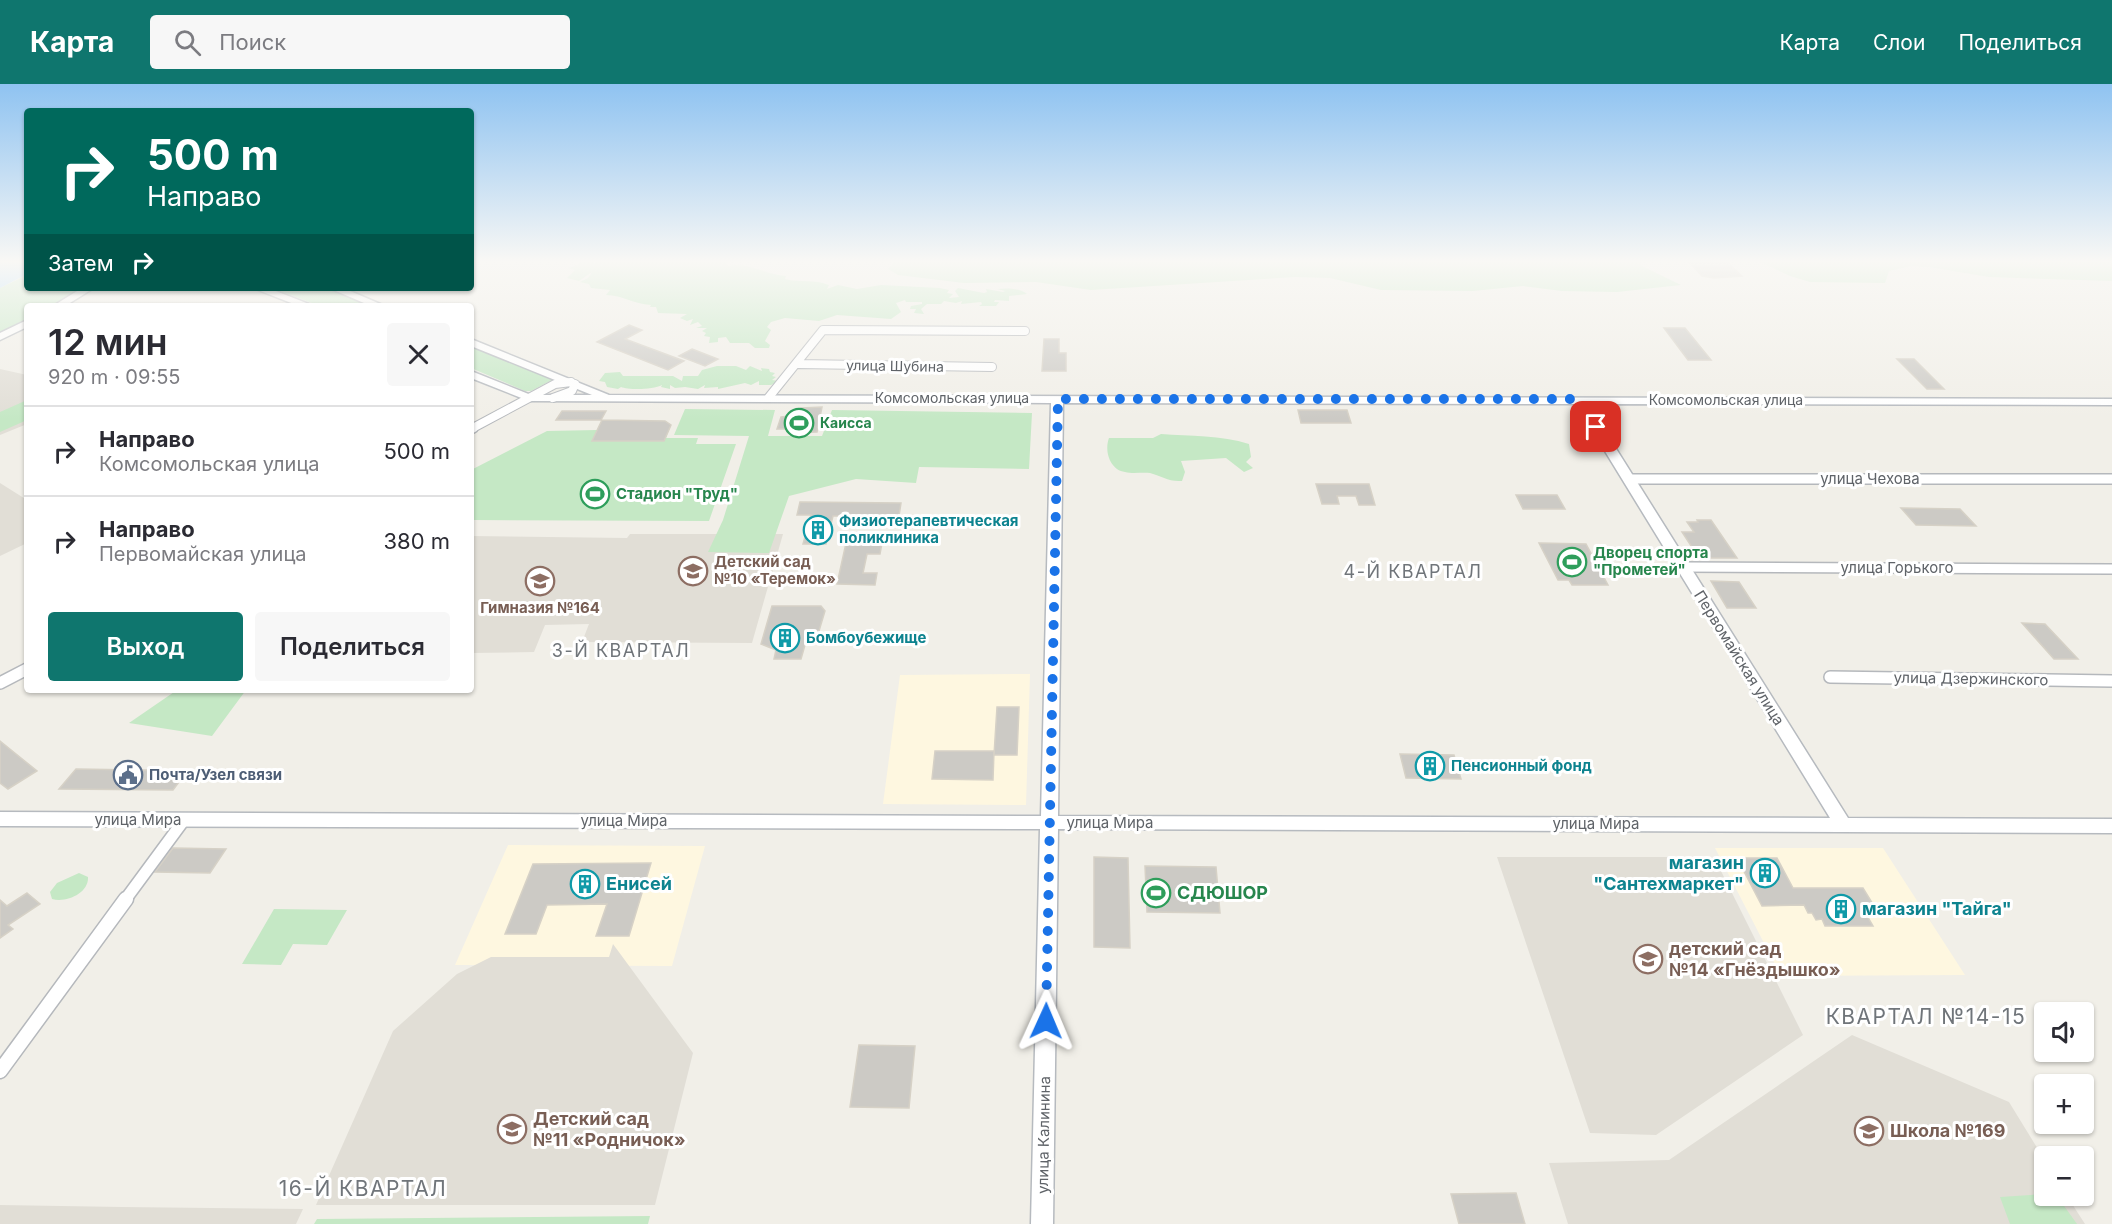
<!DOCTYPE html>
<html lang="ru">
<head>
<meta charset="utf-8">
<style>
  body { margin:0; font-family:Inter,sans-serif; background:#f7f7f7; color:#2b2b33; height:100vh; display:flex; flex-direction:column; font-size:22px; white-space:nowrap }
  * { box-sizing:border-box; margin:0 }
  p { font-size:20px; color:#7c7c81 }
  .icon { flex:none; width:33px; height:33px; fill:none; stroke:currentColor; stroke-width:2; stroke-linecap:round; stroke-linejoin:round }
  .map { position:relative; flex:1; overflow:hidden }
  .details { position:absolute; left:24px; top:219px; width:450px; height:390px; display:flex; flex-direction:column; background:#fff; border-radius:6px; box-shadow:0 2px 4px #0004 }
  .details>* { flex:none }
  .guide { position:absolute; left:24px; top:24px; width:450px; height:183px; border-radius:6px; box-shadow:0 2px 4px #0004; background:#00695c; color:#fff; overflow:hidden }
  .buttons { position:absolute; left:2034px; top:918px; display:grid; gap:12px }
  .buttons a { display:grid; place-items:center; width:60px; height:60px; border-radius:6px; background:#fff; box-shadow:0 2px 4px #0004; font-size:30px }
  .pin { position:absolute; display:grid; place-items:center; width:51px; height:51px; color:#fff; margin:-26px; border-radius:12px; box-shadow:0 3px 9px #0006 }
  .me { position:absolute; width:66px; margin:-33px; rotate:1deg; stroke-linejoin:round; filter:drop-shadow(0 0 4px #0008) }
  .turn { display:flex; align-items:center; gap:21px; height:126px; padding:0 24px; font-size:27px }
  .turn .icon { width:78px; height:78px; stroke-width:2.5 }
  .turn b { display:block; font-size:42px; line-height:51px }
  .then { display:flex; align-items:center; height:57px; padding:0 24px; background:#0003; gap:12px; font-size:22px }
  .round { display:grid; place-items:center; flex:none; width:63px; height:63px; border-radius:6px; background:#f7f7f7 }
  .head { display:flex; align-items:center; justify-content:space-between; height:102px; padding:0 24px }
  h1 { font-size:36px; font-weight:600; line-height:45px }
  .cta { display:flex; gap:12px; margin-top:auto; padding:12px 24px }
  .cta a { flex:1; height:69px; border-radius:6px; background:#0f766e; color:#fff; font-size:24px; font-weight:600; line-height:69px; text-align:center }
  .cta a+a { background:#f7f7f7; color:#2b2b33 }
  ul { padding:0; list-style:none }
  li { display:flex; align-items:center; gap:18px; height:90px; padding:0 24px; border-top:2px solid #e1e1e2 }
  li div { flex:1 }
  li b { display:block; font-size:22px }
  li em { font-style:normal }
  header { display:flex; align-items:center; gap:36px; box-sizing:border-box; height:84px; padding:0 30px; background:#0f766e; color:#fff }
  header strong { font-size:28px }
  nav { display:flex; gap:33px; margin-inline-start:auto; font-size:21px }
  .search { width:420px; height:54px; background:#f7f7f7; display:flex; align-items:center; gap:15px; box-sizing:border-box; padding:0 21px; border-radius:6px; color:#7c7c81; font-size:22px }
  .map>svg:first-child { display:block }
  .commercial { fill:#fef7e0 }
  .education { fill:#e1ded6 }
  .green { fill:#c5e8c5 }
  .water { fill:#aadaff }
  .building { fill:#cccac5; stroke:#d6d1c6; stroke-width:1.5 }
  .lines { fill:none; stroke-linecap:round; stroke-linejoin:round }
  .street-far3-casing { stroke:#b5b8bc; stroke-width:10 }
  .street-far2-casing { stroke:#b5b8bc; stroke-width:12 }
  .street-far1-casing { stroke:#b5b8bc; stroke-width:14 }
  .street-casing { stroke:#b5b8bc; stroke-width:17 }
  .secondary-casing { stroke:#b6babf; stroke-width:3 }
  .street-far3 { stroke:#fff; stroke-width:8 }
  .street-far2 { stroke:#fff; stroke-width:9 }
  .street-far1 { stroke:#fff; stroke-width:11 }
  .street { stroke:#fff; stroke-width:14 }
  .secondary { fill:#fff; fill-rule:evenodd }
  .route { stroke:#1a73e8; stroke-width:10; stroke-dasharray:0 18 }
  .labels { text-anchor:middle; stroke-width:6; stroke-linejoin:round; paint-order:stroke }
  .far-street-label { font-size:14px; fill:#5f6368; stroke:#fff }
  .far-leisure-label { font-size:14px; font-weight:bold; fill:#27864d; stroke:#fff; text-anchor:start }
  .street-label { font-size:15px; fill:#5f6368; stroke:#fff }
  .leisure-label { font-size:15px; font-weight:bold; fill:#27864d; stroke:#fff; text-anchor:start }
  .culture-label { font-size:15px; font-weight:bold; fill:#0d838f; stroke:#fff; text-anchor:start }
  .education-label { font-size:15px; font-weight:bold; fill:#785e54; stroke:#fff; text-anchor:start }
  .service-label { font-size:15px; font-weight:bold; fill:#4e5e75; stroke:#fff; text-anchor:start }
  .quarter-label { font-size:18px; letter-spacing:1.5px; fill:#70757a; stroke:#fff }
  .near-culture-label { font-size:18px; font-weight:bold; fill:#0d838f; stroke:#fff; text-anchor:start }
  .near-leisure-label { font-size:18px; font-weight:bold; fill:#27864d; stroke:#fff; text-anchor:start }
  .near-education-label { font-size:18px; font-weight:bold; fill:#785e54; stroke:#fff; text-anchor:start }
  .near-quarter-label { font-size:21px; letter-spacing:1.5px; fill:#70757a; stroke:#fff }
</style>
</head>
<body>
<header>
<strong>Карта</strong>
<div class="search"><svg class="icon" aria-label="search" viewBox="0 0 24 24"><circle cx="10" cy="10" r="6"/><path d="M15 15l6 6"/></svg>Поиск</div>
<nav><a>Карта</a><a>Слои</a><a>Поделиться</a></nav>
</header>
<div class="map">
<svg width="2112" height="1140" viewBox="0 0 2112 1140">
  <rect width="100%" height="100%" fill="#f1efe8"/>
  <path class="commercial" d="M1030,590l-4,131 -143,-1 17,-129z
    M508,761l197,1 -33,120 -217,-1z
    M1715,764h168l82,127 -184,1z"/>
  <path class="education" d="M0,285l27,6v49l-27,11z
    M0,399l27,17v43l-27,13z
    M630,450h153l-31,109 -170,-1 7,-18 -44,1 -11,27 -63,1v-117l156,2z
    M1497,773h217l89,178 -147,100 -66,-2z
    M613,860l80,109 -38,152h-339l77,-174 64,-57 34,-17h118z
    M1852,951l157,67 35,57v37h23l18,28h-517l-19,-61 120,-3z
    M0,1121l122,2 181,2 -7,15h-296z"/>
  <path class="green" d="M580,176h7l5,3 5,-1 -2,-2 132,1 1,5c21,-4 39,9 58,10l-1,3c15,4 29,0 44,6l-2,4 11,-4 19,4 24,-4 59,3 9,2 -2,3 6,1 -4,4 10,-1 -4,-6 3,-3 26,5 3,-1 -1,-3 17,3 2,-1 -8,-2c10,-1 23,-1 30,5l-18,2v5l-14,-1 -1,2h5l-3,4h-17l3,-2 -1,-2 -20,2 1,-3 -6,2 -12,-2 -3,3h-14l-6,5 3,5 -10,-1 2,-4h-6l1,-3 11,-2v-2h-16l-1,-2 -9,3 5,9 -10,7 -54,-4 -18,6 -34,-3 -14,4 -4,5 4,3 -6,11 5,4 -1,3h-14l-6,-5h-19l-4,-6 -8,1v4l-9,1 1,-6 -6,-1 2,-3 -4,-2 5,-3h-11l6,-2 -4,-4 -8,3 3,-6 -6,2 -7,-3 7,-4 -29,-1 -2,-6h-6l1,-2c-18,-1 -28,-10 -45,-10l4,-5 -19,-2 -2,-4 -9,-2 8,-4 4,-6 -13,9 -12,-3 8,-8 -7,-2 9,-3z
    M896,176h743l3,6 39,19 -64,7 -55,-1 -39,-5 -50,5 -92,-1 -51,-12 -35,-1 -204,13 -55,-8 -72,1 -66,-8 -10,-6z
    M1756,176h356v21l-123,-4 -60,-10 -18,-1 -22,5 -4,12 -75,-1 -20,-6z
    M27,187v17h55l-29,18h-26v15l-27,14v-47l27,-13z
    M272,204h55l45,18h-52z
    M471,262l83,33 -23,12h-6l-54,-23z
    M717,282h19l10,4 4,-4 12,5 -1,-3 8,1 1,3 5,1 -3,3 4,1 -4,3 7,1 -8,4h-12v-4l-8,4 -6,-2 -27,6v-2l-14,1 1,-3 -7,4 -13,-2 -10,1 -5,-3v4l-9,-2 1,-2c-9,5 -34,5 -41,2l-3,2 -11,-2 -2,-5 -6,-1 6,-8 15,-1 3,4h50l9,5 1,-5h15l4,-6z
    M27,316v20l-27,12v-20z
    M685,325l90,1 -7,26h54l10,-26 200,3 -3,56 -110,-2 -3,16 -60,-4 -67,17 -20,57 -61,-1 15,-32 26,-84 -75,-1z
    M614,336l51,1 6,4 -5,13h32l-2,6h40l-27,77 -236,-1 -2,-2v-48l76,-39 50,-1 3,-5z
    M1161,350c29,2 60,1 88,10l2,13 -5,5 7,6 -9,4 -18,-14 -45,3 4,11 -3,9c-14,1 -20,-5 -32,-8 -8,-1 -17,1 -25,-1 -15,-2 -21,-21 -16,-34h44z
    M177,606h69l-34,46 -83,-13z
    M79,789l9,4c1,16 -21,26 -36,22l-2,-7 7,-9z
    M274,825l73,1 -20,35 -34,-1 -12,21 -39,-1z
    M2044,1110l13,2 20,28h-67l-10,-27z
    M650,1132l-2,8h-334l3,-5z"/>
  <path class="water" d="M0,176h27v14l-27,14z"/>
  <path class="building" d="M1687,176h38l17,16 -28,2 -12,-2z
    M629,241l13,5 -17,9 59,22 -16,9 -71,-28z
    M1664,244h21l26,32h-23z
    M1044,255h15v14h7v18h-24z
    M692,265l26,10 -13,7 -26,-10z
    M1897,275h17l30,30h-17z
    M822,323l-5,25 -28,1 1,-4h-13l4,-12 10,-1 9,-4 1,-4z
    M1298,326h49l4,13h-50z
    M562,327h44l-5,9h-45z
    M602,336l63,1 6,4 -7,16h-72z
    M1316,400h53l6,21h-16l-3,-9h-19l2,8h-17z
    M1516,411h41l8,14h-42z
    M800,418l101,1 -2,13h-66l-7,28h-23l8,-29h-14z
    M1901,424l59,1 16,17 -60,-1z
    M1697,436h14l26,38h-38l-17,-26h12l-7,-10h11z
    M846,459h36l-2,11h-13l-4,19h14l-2,12 -38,-1z
    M1539,459l47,1 22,41h-36l-3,-5h-11z
    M1711,497l28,1 17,26h-29z
    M772,522h49l4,5 -6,20h-10l-8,28h-27l2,-9 -15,-6z
    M2022,539l23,1 33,35h-24z
    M997,623h22l-2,48h-23z
    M0,657l37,30 -29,18 -8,-6z
    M935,667h59l-1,29 -61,-1z
    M1400,670l54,1 7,24 -55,-1z
    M76,685l62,1h50l-15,20 -114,-1z
    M173,764l53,1 -16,24 -55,-1z
    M1094,773l34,1 2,90 -36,-1z
    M1737,774h40l16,30h70l16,26h-13l7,12h-48l-3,-7 -6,1 -4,-7h-4l-4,-8 -42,1z
    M651,779l-22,73h-33l11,-32 -60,1 -11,29h-31l28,-70z
    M1145,782l71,1 4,46 -73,-1z
    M27,809l13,11 -32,21 5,4 -13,9v-38l7,6z
    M859,961l56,1 -6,62 -59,-1z
    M1516,1109l9,31h-66l-8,-30z"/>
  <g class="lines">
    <g class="street-far3-casing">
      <path id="street-far3" d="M798,280l194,3
        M769,313l54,-67 202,1
        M553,314l19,-7 3,-7
        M471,345l84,-45 16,-2"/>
    </g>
    <g class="street-far2-casing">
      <path id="street-far2" d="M471,345l2,-1
        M1628,395h484
        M1683,483l429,2"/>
    </g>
    <g class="street-far1-casing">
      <path id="street-far1" d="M1830,593l282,4
        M0,599l27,-14
        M125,816l59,-80"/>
    </g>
    <g class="street-casing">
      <path id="street" d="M0,987l126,-172"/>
    </g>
    <g class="secondary-casing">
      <path id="secondary" d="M82,204h12l-29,18h-12z
        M253,204h15l46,18h-15z
        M329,204h14l42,18h-14z
        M27,236v7l-27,13v-7z
        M471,255l138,56 1503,4v6l-524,-1 260,414 264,1v14l-1054,-4 -5,395h-22l9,-395 -1040,-3v-14l1041,4 10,-413 -522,-2 -58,-23v-7l60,24h61l-121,-49zM1063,319l513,1 254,414 -772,-2z"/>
    </g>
    <use href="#street-far3" class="street-far3"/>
    <use href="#street-far2" class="street-far2"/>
    <use href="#street-far1" class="street-far1"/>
    <use href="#street" class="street"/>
    <use href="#secondary" class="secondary"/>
  </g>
  <linearGradient id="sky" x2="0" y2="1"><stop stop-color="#8fc3f1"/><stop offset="0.53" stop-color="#f9f8f5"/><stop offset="1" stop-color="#f9f8f5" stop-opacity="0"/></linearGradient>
  <rect width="2112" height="335" fill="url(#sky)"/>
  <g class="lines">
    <path class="route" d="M1046,937l12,-622h521l17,28"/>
  </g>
  <defs>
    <g id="stadium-ring" transform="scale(1.5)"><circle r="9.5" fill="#fff" stroke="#2e9e5b" stroke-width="1.5"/><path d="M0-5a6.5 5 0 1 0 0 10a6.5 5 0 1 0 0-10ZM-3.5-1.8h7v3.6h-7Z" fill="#2e9e5b"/></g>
    <g id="building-ring" transform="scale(1.5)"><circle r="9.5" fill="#fff" stroke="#0f9aa8" stroke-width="1.5"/><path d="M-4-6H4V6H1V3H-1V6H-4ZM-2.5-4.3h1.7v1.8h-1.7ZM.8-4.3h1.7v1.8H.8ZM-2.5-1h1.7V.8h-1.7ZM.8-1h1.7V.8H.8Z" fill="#0f9aa8"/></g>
    <g id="school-ring" transform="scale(1.5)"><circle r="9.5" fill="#fff" stroke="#8d6e63" stroke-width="1.5"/><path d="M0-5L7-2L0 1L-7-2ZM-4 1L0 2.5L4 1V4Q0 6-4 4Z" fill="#8d6e63"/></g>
    <g id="civic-ring" transform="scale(1.5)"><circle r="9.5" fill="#fff" stroke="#5c6f8a" stroke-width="1.5"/><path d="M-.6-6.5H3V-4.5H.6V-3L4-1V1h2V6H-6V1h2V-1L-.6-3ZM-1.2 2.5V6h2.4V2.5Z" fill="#5c6f8a"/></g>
  </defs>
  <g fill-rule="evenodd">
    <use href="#stadium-ring" x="799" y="339"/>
    <use href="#stadium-ring" x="595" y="410"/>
    <use href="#building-ring" x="818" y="446"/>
    <use href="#stadium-ring" x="1572" y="478"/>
    <use href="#school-ring" x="693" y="487"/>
    <use href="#school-ring" x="540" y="497"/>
    <use href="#building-ring" x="785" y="554"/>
    <use href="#building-ring" x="1430" y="682"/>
    <use href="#civic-ring" x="128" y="691"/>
    <use href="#building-ring" x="1765" y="789"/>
    <use href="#building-ring" x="585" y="800"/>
    <use href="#stadium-ring" x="1156" y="809"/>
    <use href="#building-ring" x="1841" y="825"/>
    <use href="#school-ring" x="1648" y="875"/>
    <use href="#school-ring" x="512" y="1045"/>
    <use href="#school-ring" x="1869" y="1047"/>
  </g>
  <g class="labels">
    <g class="far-street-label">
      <text transform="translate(895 282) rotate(1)" y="5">улица Шубина</text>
      <text x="952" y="319">Комсомольская улица</text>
      <text x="1726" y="321">Комсомольская улица</text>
    </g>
    <g class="far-leisure-label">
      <text x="820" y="344">Каисса</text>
    </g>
    <g class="street-label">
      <text x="1870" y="400">улица Чехова</text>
      <text x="1897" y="489">улица Горького</text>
      <text transform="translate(1739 574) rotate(58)" y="5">Первомайская улица</text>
      <text transform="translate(1971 595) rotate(1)" y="5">улица Дзержинского</text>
      <text x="138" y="741">улица Мира</text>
      <text x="624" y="742">улица Мира</text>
      <text x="1110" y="744">улица Мира</text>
      <text x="1596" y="745">улица Мира</text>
      <text transform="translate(1044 1051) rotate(-89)" y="5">улица Калинина</text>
    </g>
    <g class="leisure-label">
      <text x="616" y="415">Стадион "Труд"</text>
      <text x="1593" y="474">Дворец спорта<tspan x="1593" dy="17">"Прометей"</tspan></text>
    </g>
    <g class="culture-label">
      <text x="839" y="442">Физиотерапевтическая<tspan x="839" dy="17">поликлиника</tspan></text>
      <text x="806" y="559">Бомбоубежище</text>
      <text x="1451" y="687">Пенсионный фонд</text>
    </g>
    <g class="education-label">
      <text x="714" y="483">Детский сад<tspan x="714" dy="17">№10 «Теремок»</tspan></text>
      <text x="540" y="529" text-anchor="middle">Гимназия №164</text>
    </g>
    <g class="service-label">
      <text x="149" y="696">Почта/Узел связи</text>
    </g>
    <g class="quarter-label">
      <text x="1413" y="494">4-Й КВАРТАЛ</text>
      <text x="621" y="573">3-Й КВАРТАЛ</text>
    </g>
    <g class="near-culture-label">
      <text x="1744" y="785" text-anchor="end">магазин<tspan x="1744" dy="21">"Сантехмаркет"</tspan></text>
      <text x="606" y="806">Енисей</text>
      <text x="1862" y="831">магазин "Тайга"</text>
    </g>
    <g class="near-leisure-label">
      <text x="1177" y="815">СДЮШОР</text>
    </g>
    <g class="near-education-label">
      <text x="1669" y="871">детский сад<tspan x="1669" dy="21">№14 «Гнёздышко»</tspan></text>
      <text x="533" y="1041">Детский сад<tspan x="533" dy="21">№11 «Родничок»</tspan></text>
      <text x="1890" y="1053">Школа №169</text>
    </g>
    <g class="near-quarter-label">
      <text x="1926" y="940">КВАРТАЛ №14-15</text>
      <text x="363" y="1112">16-Й КВАРТАЛ</text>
    </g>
  </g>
</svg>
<div class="buttons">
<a><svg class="icon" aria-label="sound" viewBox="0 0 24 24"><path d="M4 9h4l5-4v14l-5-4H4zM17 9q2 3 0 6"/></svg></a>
<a>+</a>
<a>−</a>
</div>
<div class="pin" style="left:1596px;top:343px;background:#d93025"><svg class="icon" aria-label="arrive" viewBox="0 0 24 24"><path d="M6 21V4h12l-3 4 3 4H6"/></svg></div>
<svg class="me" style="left:1046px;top:937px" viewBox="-20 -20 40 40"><path d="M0-17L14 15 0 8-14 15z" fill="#1a73e8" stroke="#fff" stroke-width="4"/></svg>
<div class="guide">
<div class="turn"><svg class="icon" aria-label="right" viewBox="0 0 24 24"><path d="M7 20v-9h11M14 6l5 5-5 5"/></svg><div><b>500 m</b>Направо</div></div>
<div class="then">Затем<svg class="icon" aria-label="right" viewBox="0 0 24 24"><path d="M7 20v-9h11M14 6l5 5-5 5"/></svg></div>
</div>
<section class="details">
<div class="head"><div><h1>12 мин</h1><p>920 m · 09:55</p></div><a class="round"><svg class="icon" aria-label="close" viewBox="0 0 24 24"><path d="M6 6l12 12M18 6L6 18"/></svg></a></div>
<ul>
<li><svg class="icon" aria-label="right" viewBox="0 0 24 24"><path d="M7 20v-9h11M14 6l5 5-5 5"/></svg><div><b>Направо</b><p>Комсомольская улица</p></div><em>500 m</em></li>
<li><svg class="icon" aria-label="right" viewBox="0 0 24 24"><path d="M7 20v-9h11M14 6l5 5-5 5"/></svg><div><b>Направо</b><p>Первомайская улица</p></div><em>380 m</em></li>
</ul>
<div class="cta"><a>Выход</a><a>Поделиться</a></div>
</section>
</div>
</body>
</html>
